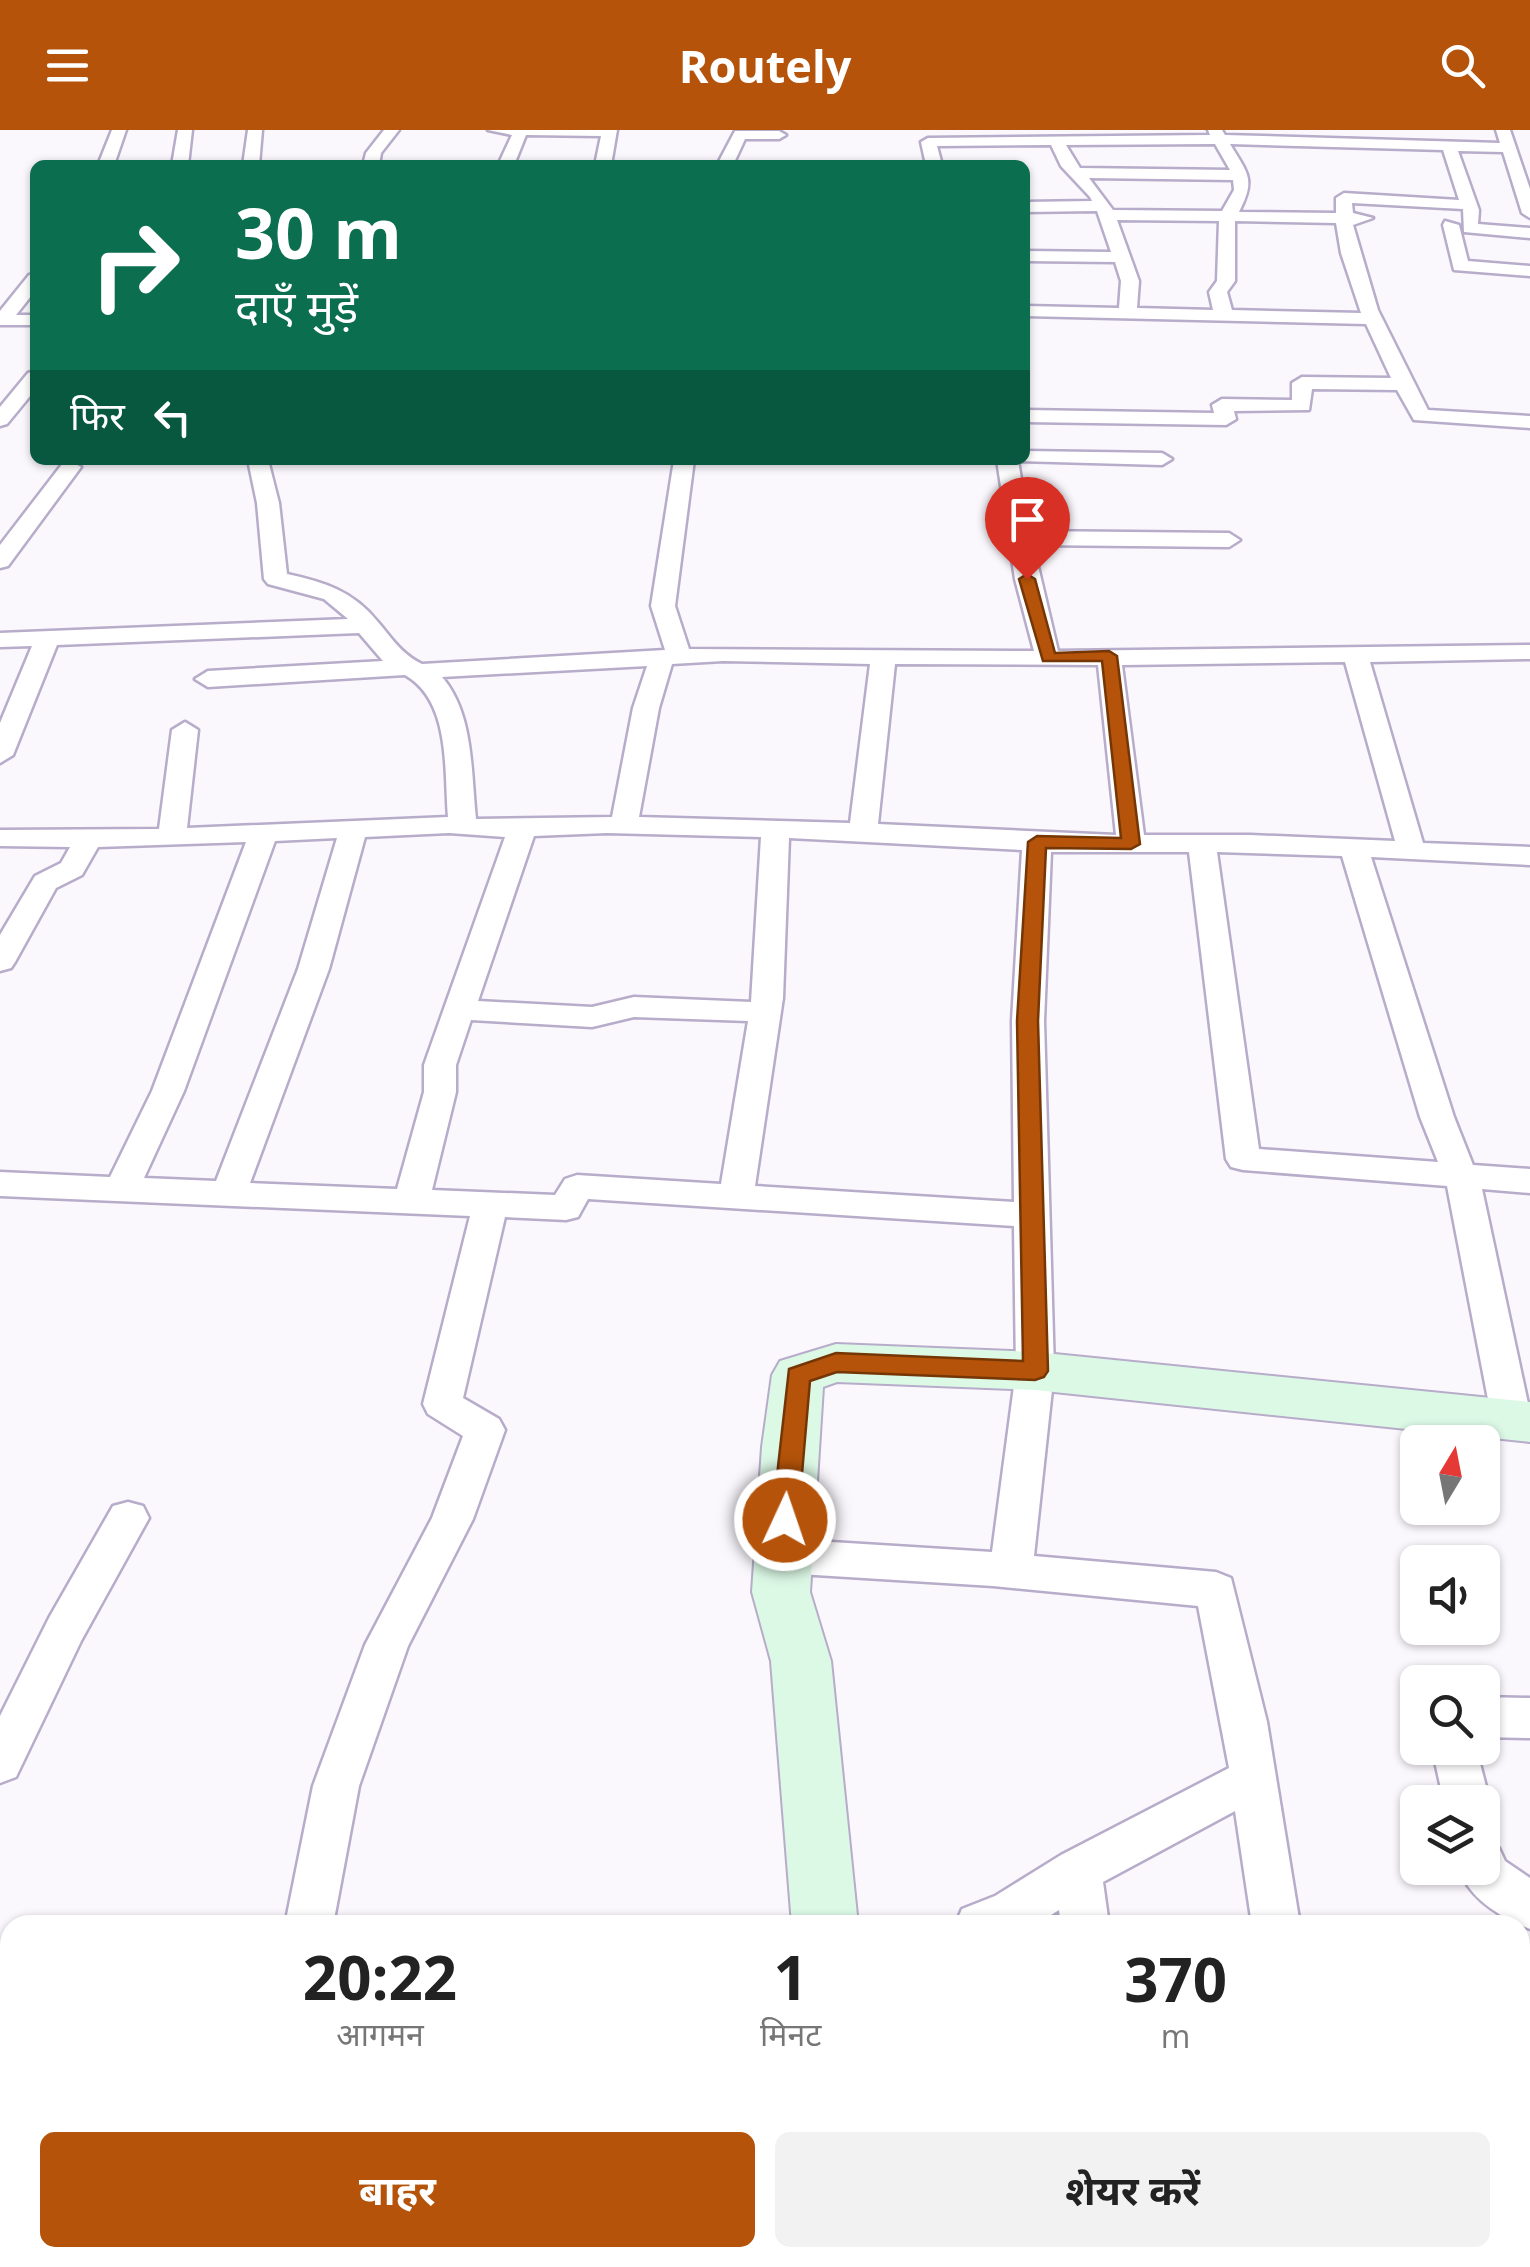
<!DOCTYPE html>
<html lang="hi">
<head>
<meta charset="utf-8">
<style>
  body { margin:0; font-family:"Open Sans","Noto Sans Devanagari",sans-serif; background:#f2f2f2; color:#222; height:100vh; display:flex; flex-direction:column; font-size:38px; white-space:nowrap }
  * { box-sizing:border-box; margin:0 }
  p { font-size:32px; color:#767676 }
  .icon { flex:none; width:55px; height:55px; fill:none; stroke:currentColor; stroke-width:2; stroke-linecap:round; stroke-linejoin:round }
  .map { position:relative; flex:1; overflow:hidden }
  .details { position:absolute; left:0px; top:1785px; width:1530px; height:352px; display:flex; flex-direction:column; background:#fff; border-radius:30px 30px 0 0; box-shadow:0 2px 8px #0004 }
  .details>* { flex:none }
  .guide { position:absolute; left:30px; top:30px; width:1000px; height:305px; border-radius:15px; box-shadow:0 2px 8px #0004; background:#0b6e4f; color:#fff; overflow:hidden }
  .needle { width:65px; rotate:10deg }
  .tools { position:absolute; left:1400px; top:1295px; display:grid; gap:20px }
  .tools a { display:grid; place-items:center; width:100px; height:100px; border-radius:15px; background:#fff; box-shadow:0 2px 8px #0004; font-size:50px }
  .pin { position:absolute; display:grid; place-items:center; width:85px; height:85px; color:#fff; margin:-102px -42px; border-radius:50% 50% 50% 0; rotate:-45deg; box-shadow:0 0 10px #0007 }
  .pin .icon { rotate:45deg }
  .me { position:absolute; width:110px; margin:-55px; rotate:3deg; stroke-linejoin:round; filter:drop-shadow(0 0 8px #0008) }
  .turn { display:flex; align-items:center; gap:35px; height:210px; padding:0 40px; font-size:45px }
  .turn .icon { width:130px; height:130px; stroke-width:2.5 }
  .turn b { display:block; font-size:70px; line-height:85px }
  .then { display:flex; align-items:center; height:95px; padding:0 40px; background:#0003; gap:20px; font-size:38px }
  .eta { display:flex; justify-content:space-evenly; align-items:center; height:170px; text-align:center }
  .eta b { font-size:60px; font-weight:700; line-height:70px }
  .button { display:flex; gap:20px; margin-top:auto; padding:20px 40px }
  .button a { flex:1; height:115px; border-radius:15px; background:#b45309; color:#fff; font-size:40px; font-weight:700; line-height:115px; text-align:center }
  .button a+a { background:#f2f2f2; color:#222 }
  header { display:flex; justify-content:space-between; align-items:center; height:130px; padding:0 40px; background:#b45309; color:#fff; font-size:45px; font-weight:700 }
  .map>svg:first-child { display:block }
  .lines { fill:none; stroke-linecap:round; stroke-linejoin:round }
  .street-casing { stroke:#b7acc9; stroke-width:5 }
  .secondary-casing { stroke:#b7acc9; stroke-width:4 }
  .street { fill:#fff; fill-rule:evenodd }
  .secondary { fill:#dcf9e6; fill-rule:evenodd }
  .route { fill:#b45309; stroke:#753606; stroke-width:2.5 }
</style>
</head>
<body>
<header><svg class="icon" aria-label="menu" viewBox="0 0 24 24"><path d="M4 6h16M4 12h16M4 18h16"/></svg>Routely<svg class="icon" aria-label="search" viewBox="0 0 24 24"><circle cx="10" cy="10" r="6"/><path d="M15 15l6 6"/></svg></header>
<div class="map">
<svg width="1530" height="2137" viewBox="0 0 1530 2137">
  <rect width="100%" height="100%" fill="#faf7fd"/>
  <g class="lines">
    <g class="street-casing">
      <path id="street" d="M112,0h14l-12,35h-16z
        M178,0h14l-4,35h-16z
        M248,0h14l-3,35h-16z
        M384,0h15l-18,23 -2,12h-16l3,-12z
        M488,0h129l-6,35h-16l6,-29 -75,-1 -12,30h-16l14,-30z
        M1208,0h14l3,5 275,8 -4,-13h14l20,59v29l-8,-5 -19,-61 -45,-1 21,59 -1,14 52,4v10l-66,-6 -1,-23 -111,-6 1,10 20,5 -20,7 25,85 50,100 102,6v12l-116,-8 -17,-30 -85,-1 -3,21 -75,1 2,8 -10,6 -201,-3v-12l189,3 -2,-8 10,-6 70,1v-17l10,-6 89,1 -25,-54 -341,-8v-10l94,2 2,-27 -6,-19 -90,-1v-10l86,1 -14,-41 -72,1v-10l67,-1 -2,-4 -29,-31 -10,-21 -114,1 5,19h-16l-5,-23 7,-4 282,-3zM1215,14l15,26 -150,-2 -14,-23zM1230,14l213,6 16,50 -115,-7 -8,5v15l-97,-1c17,-33 9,-38 -9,-68zM1089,48l144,2 1,10 -12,21 -109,-1zM1117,90l102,1 -2,60 -8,11 4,18 -76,-2 2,-27zM1235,91l101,2 5,30 20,60 -129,-3 -5,-18 8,-11z
        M735,1h44l7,4 -7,4h-34l-12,26h-16z
        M1445,91l14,4 9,36 62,5v10l-76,-6 -11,-45z
        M35,144v17l-19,24h19v10h-35v-14l29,-36z
        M35,241v19l-28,34 -7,2v-19l28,-34z
        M1025,321l137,2 10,6 -10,6 -144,-4 12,70 199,2 11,7 -11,7 -196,-2 25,106 472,-6v14l-160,3 53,181 107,4v18l-159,-8 83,260 19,48 57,4v24l-48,-4 48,224 -4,18 -14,4 -14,-4 -6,-11 -45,-234 -204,-16 -12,-3 -5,-8 -37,-307h-138l-7,169 10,350 -20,185 182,16 15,6 36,144 33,203h-48l-17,-114 -132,71 6,43h-48l-2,-15 -24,15h-80l7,-16 33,-13 66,-41 168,-87 -31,-162 -205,-20 -210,-13 -15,-5 -6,-12 6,-12 15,-5 209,13 24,-181 -2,-145 -426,-27 -10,18 -12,3 -61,-3 -42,181 36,21 6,11 -32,89 -65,127 -49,140 -26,139h-48l28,-139 52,-141 67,-127 31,-82 -35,-22 -5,-10 47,-188 -470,-20v-24l110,5 42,-86 94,-249 -148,5 -16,28 -26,13 -41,74 -4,6 -11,3v-36l35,-59 26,-13 9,-16 -70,-1v-16l159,-1 13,-99 13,-8 13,8 -11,98 261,-11c-4,-47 3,-116 -43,-142l-197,12 -13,-8 13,-8 175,-10 -24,-28 -302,12 -44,110 -13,8v-40l32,-77 -32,1v-14l348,-14 -24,-20 -56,-15 -4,-5 -7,-76 -9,-43h20l11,43 8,71c37,8 66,17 90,47 14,16 24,33 45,43l243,-14 -14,-44 23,-146h20l-19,146 14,43 345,2 -19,-72 -18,-119h28zM723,531l147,3 -20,159 -211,-6 20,-109 13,-44zM1345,532l50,179 -145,-6h-106l-22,-170zM895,534l203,1 18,170 -238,-11zM647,536l-14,42 -21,109 -136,2c-5,-46 -2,-105 -34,-142zM449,703l56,4 -81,228v27l-27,97 -147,-6 79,-214 36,-132zM607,703l154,4 -10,165 -117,-5 -42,10 -114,-6 56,-165zM337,708l-39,131 -82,212 -72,-3 40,-87 91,-250zM789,708l233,12 -10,171 2,181 -259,-16 28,-188zM1217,722l125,4 78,261 18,45 -179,-13zM634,887l114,4 -27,163 -144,-9 -12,4 -10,16 -123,-5 24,-98v-27l15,-45 121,7z
        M70,331l11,6 -73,99 -8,2v-23l63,-82z
        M128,1372l15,4 6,12 -68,123 -65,136 -16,6v-67l49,-98 64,-112z
        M1482,1567l48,1v40l-48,-1z
        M1432,1618h44l14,54 -7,15 -1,-15h-38z
        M1482,1712l17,6 6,13 25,17v51c-30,-12 -61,-30 -71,-61h23z
        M0,1996l10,2v54l-10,-2z
        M311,2128h56l-3,9h-56z
        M914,2128h78l4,9h-78z
        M1040,2128h56l-2,9h-56z
        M1238,2128h56l-1,9h-56z"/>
    </g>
    <g class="secondary-casing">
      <path id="secondary" d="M836,1214l199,8 495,50v40l-495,-52 -198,-8 -14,5 -13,205 21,69 27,264h-66l-21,-264 -19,-69 10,-145 10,-72 8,-14z
        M708,2128h74l-1,9h-76z"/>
    </g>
    <use href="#street" class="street"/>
    <use href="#secondary" class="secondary"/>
  </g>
  <path class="route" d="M1027,444l8,5 20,74 54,-2 8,5 23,188 -9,5 -85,-1 -8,173 10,350 -4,6 -9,3 -198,-8 -27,9 -12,139 -4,7 -9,3 -9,-3 -4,-7 17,-151 47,-16 187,8 -6,-340 11,-179 9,-6 84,2 -19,-177h-59l-24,-82z"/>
</svg>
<div class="tools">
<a><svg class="needle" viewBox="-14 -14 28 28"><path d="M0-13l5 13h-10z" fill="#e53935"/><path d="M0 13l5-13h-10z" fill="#767676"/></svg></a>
<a><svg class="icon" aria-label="sound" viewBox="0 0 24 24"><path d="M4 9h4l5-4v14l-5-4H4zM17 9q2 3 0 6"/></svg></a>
<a><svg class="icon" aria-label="search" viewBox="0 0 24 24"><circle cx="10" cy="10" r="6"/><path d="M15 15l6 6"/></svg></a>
<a><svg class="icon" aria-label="layers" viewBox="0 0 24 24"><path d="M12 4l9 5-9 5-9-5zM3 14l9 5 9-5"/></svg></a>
</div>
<div class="pin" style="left:1027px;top:449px;background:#d93025"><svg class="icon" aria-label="arrive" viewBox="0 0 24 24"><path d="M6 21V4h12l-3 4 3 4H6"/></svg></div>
<svg class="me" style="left:785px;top:1390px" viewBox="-20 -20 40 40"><circle r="17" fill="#b45309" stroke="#fff" stroke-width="3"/><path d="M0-11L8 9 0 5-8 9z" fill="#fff"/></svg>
<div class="guide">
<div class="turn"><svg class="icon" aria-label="right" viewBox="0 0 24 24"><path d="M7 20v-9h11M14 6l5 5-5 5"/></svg><div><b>30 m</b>दाएँ मुड़ें</div></div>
<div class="then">फिर<svg class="icon" aria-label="left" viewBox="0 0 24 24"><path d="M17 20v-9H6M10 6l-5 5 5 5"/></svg></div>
</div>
<section class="details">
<div class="eta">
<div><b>20:22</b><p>आगमन</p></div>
<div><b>1</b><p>मिनट</p></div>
<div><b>370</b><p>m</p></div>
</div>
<div class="button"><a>बाहर</a><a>शेयर करें</a></div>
</section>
</div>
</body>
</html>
